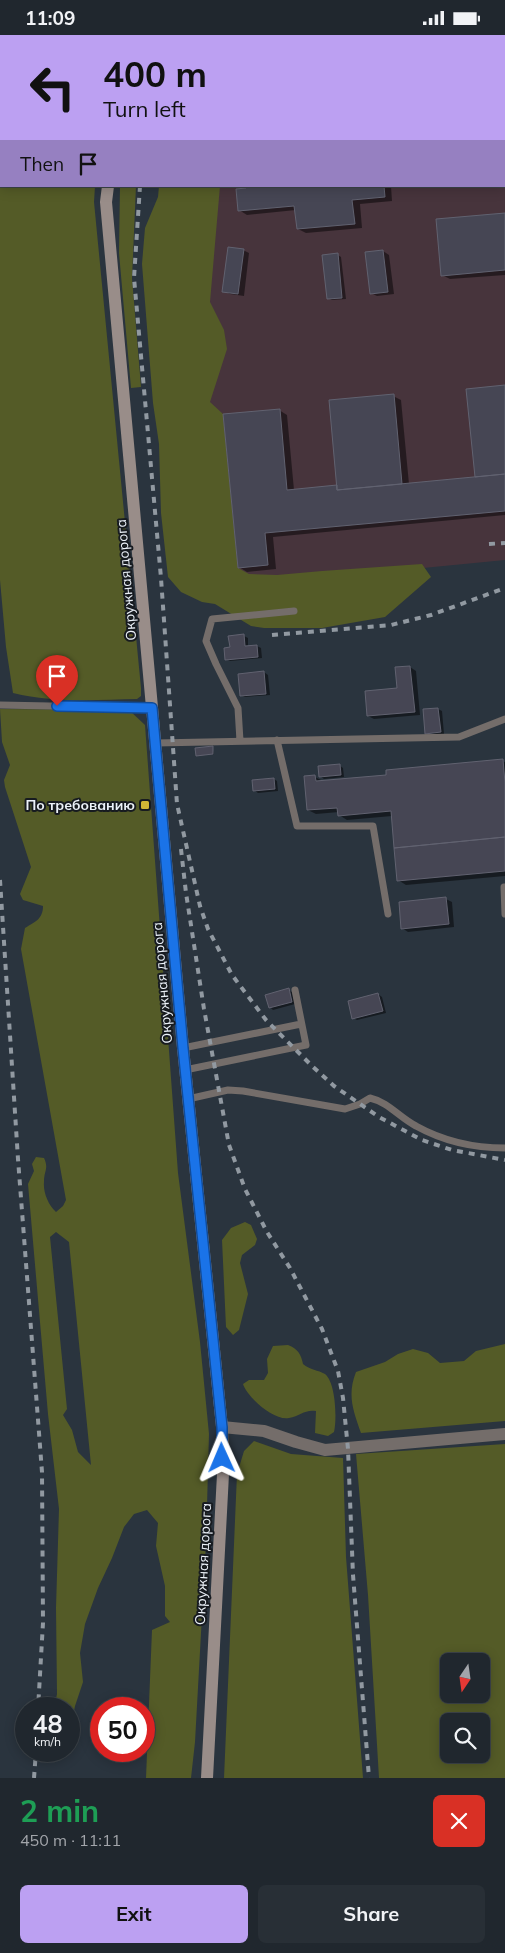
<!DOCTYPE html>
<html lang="en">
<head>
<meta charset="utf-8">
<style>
  body { margin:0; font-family:Mulish,sans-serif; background:#282f36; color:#f1f3f6; height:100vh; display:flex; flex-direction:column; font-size:19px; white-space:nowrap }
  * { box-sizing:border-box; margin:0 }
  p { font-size:16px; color:#a2a5aa }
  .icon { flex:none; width:28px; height:28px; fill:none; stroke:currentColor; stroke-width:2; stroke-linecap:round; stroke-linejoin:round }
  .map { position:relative; height:1743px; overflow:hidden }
  .panel { display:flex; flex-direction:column; background:#20272e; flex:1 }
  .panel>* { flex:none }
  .guide { position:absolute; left:0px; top:0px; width:505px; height:152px; box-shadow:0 2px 12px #0003,0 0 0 1px #3d444a; background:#bca0f2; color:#111; overflow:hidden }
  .needle { width:32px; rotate:193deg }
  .fabs { position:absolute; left:440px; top:1618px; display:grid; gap:10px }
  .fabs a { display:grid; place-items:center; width:50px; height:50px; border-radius:8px; background:#20272e; box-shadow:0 2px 12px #0003,0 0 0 1px #3d444a; font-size:25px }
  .speed { position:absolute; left:15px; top:1662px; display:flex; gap:10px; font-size:25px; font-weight:700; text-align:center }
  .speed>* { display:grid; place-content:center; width:65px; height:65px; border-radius:50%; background:#20272e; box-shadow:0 2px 12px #0003,0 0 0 1px #3d444a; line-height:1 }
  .speed small { font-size:12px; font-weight:400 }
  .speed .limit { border:8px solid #d22; background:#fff; color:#111 }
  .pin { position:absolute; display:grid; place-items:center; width:42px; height:42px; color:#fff; margin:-51px -21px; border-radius:50% 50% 50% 0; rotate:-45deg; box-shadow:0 0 5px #0007 }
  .pin .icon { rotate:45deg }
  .me { position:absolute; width:55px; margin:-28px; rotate:359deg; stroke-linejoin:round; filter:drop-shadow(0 0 4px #0008) }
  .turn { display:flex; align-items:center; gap:18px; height:105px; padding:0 20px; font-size:22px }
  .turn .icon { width:65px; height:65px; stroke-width:2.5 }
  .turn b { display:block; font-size:35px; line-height:42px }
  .then { display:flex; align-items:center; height:48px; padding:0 20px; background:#0003; gap:10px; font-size:19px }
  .round { display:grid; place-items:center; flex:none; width:52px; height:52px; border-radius:8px; background:#282f36 }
  .head { display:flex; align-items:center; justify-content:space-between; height:85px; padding:0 20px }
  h1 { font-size:30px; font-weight:700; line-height:38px; color:#1e9e55 }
  .action { display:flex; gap:10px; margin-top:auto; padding:10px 20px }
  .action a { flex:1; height:58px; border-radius:8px; background:#bca0f2; color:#111; font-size:20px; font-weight:700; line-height:58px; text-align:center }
  .action a+a { background:#282f36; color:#f1f3f6 }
  .status { display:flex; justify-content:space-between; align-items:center; height:35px; padding:0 25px; background:#20272e; direction:ltr }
  .status svg { height:14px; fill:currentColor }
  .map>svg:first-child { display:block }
  .industrial { fill:#47343c }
  .green { fill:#545b27; fill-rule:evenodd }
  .shadow { fill:#0007 }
  .building { fill:#464654; stroke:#616270 }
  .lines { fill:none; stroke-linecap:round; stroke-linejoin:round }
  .service { stroke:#746d6a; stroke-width:7 }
  .minor { stroke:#746d6a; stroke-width:12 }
  .secondary { stroke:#998d89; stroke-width:12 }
  .rail { stroke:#9199a1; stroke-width:4; stroke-dasharray:6 6; stroke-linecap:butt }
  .route-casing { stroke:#114b97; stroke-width:12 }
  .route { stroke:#1a73e8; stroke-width:9 }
  .poi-dot { fill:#d2b635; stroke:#171b20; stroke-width:2 }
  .labels { text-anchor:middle; stroke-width:4; stroke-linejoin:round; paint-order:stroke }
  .street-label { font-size:14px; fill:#ecf2f9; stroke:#171b20 }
  .poi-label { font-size:14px; font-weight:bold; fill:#ecf2f9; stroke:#171b20; text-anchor:end }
</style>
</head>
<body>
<div class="status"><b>11:09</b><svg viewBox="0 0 49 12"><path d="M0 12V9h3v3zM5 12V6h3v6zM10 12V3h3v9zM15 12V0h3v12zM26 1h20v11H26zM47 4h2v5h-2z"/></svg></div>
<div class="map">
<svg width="505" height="1743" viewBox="0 0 505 1743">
  <rect width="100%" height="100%" fill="#2a343e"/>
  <path class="industrial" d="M236,0h269v525l-319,31 30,-405h288v-150z"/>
  <path class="green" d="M0,0h155l-154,1v150h94l-1,16 47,486v8l-4,3c-41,1 -84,4 -124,-6l-7,-46 -6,-67z
    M120,151h16l-4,92 9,109 -10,1 -12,-135z
    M159,151h61l-10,116 14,28 3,19 -17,53 13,12 15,154 11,6 28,1 45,-4 100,-7 9,13 -46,40 -63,11h-58l-13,-2 -36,-22 -13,-2 -21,-10 -13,-15 -7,-64 -2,-69 -6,-41 -11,-139 3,-36 13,-31z
    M0,674l129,1 16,15 33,448 22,169 9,92 -3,108 -11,200 -4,36h-45l6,-148 18,-8 -5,-6v-30l-9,-40 2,-23 -11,-13 -13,4 -10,13 -12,31 -14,30 -13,36 -5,29 3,29 -8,24 -6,30v-27h-15l3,-15 -1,-86 3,-99 -11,-95 -20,-230 6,-13 -2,-7 4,-7 8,1c5,11 0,12 0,24 -1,10 4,23 12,30l7,-6 3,-6 -45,-251 4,-21c10,-6 18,-9 18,-22l-20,-6 -3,-6 11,-27 -26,-80 -1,-7 6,-15 -8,-23zM56,1197l13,10 22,223 -13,-13 -6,-22 -9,-15 4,-6 -17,-172z
    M245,1187l6,3 6,14 -2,6 -13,10 -2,8 8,31 -9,36 -6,5 -7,-8 -4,-87 9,-12z
    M505,1309v77l-144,12c-8,-23 -14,-38 -5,-61l29,-10 13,-8 15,-5 15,4 12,10 24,-2 12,-10z
    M288,1310c10,4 13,9 15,19 7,6 15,6 22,10 11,9 12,46 9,58l-6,4 -13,-3 1,-22c-11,-2 -16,5 -27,7 -15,3 -42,-21 -46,-34l6,-4h15l4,-7 -1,-14 6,-13z
    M254,1406l37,13 52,4 3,99 17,221h-139l13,-304 7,-23z
    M505,1409v334h-126l-11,-183 -12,-141zM449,1626h32v33h-32zM449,1686h32v33h-32z"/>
  <path class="shadow" d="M247,151h144l1,15 -32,3 2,24 -56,5 -8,-4 -2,-19 -49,5 -8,-5z
    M505,179v61l-55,4 -8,-4z
    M243,215l6,3 -5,43 -14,-2 -6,-3z
    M383,216l6,4 5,39 -17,2 -6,-3z
    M338,220l3,2 5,42 -14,1 -4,-2z
    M505,351v129l-232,22 3,32 -29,3 -8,-5 40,-157 8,5 7,75 44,-4 55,-90 8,4 8,84 67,-6z
    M244,601l4,2v9l9,-1 4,2 1,10 -32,3 -4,-2 5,-11z
    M410,632l6,4 4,44 -46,4 -6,-3 30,-27z
    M264,637l4,3 2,20 -25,2 -4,-2z
    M438,674l4,2 2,23 -14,1 -3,-2z
    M212,712l2,7 -17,1z
    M502,726l3,1v114l-99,9 -8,-5 -6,-64 -45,4 -8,-5v-3l-23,2 -8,-4 7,-33 8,4 65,-5z
    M339,730l4,3 1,9 -20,2 -4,-3z
    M274,744l3,2 1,10 -20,2 -4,-3z
    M446,864l6,3 2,25 -46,5 -6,-4z
    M288,955l4,2 3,12 -22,6 -3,-3z
    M378,959l4,3 4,16 -29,7 -4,-2z"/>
  <path class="building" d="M246,151h138l1,11 -33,3 3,24 -58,5 -3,-23 -56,5 -2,-22 10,-1z
    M505,178v57l-64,6 -5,-57z
    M228,212l16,2 -6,45 -16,-2z
    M383,215l5,42 -18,2 -5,-42z
    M338,218l4,45 -15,1 -5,-44z
    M505,350v89l-30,3 -9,-88z
    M394,359l8,90 -65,6 -8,-90z
    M280,374l7,81 50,-5v5l168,-16v37l-240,22 3,32 -30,3 -15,-154z
    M244,599l1,12 12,-1 1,12 -33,3 -1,-12 6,-1 -2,-11z
    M410,631l5,46 -48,4 -2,-25 32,-3 -2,-21z
    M264,636l2,23 -26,2 -2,-22z
    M438,673l3,24 -16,2 -2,-25z
    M213,711v8l-17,2 -1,-8z
    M503,724l2,24v54l-111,11 -3,-37 -53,5 -1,-8 -30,2 -3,-34 11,-1 1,6 70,-6v-5z
    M340,729l1,11 -22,2 -1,-11z
    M274,743l1,11 -22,2 -1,-11z
    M505,802v34l-108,10 -3,-33z
    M446,862l3,27 -48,5 -2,-27z
    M289,953l3,14 -23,6 -4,-13z
    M378,958l5,18 -31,8 -4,-18z"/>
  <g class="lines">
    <path class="service" d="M504,48l1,-1
      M0,670l152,3
      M277,705l20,86h76l15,88
      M240,706l-2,-33 -22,-44 -10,-23 6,-22 82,-8
      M156,708l303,-6 46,-18
      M504,852l1,27
      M183,1013l118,-24
      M185,1035l121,-25 -11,-55
      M188,1064l40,-9 15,1 102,18 15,-5 10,-6c18,4 30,20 46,28 27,15 58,22 89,22"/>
    <path class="minor" d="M222,1392l42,4 32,11 29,8 180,-16"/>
    <path class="secondary" d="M174,1v-1
      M108,151l-2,16 77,846 39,379 1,47 -16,304"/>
    <path class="rail" d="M188,1l1,-1
      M140,151l-6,92 27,300 16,226 23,102 8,23 24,46 34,45 45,45 23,21 45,31 43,23 30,10 53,10
      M489,509l16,-1
      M272,600l119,-10 40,-10 74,-27
      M181,814l5,44 18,116 25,136 16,44 22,43 23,36 32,61 16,42 5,27 5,51 5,126 16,203
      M0,845l18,279 24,313 1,151 -5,86
      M34,1743l2,-27"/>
  </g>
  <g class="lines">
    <g class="route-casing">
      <path id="route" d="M57,671l95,2 31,340 39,379v31"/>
    </g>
    <use href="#route" class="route"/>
  </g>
  <rect class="poi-dot" x="140" y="765" width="10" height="10" rx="2.5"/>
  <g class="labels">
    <g class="street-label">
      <text transform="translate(126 545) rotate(-95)" y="5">Окружная дорога</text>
      <text transform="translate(162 948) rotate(-95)" y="5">Окружная дорога</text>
      <text transform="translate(203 1529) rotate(-87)" y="5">Окружная дорога</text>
    </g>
    <g class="poi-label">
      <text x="135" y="775">По требованию</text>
    </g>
  </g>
</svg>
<div class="fabs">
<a><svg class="needle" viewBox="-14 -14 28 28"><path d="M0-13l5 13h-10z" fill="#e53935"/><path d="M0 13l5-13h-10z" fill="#a2a5aa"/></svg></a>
<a><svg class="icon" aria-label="search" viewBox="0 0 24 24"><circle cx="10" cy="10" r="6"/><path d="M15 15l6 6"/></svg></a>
</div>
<div class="speed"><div>48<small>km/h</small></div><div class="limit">50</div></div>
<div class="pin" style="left:57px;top:671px;background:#d93025"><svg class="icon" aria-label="arrive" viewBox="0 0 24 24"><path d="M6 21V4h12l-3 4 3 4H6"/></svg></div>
<svg class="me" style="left:222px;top:1423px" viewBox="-20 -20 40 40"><path d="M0-17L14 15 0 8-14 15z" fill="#1a73e8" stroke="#fff" stroke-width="4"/></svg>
<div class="guide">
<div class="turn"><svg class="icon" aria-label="left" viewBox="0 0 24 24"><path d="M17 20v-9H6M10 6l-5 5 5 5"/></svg><div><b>400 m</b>Turn left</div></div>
<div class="then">Then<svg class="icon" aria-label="arrive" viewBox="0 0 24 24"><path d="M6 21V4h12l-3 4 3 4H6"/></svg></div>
</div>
</div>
<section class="panel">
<div class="head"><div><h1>2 min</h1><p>450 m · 11:11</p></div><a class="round" style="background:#d93025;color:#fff"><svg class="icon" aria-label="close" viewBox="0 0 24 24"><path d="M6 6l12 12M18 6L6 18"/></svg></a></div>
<div class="action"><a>Exit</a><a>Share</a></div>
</section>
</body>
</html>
